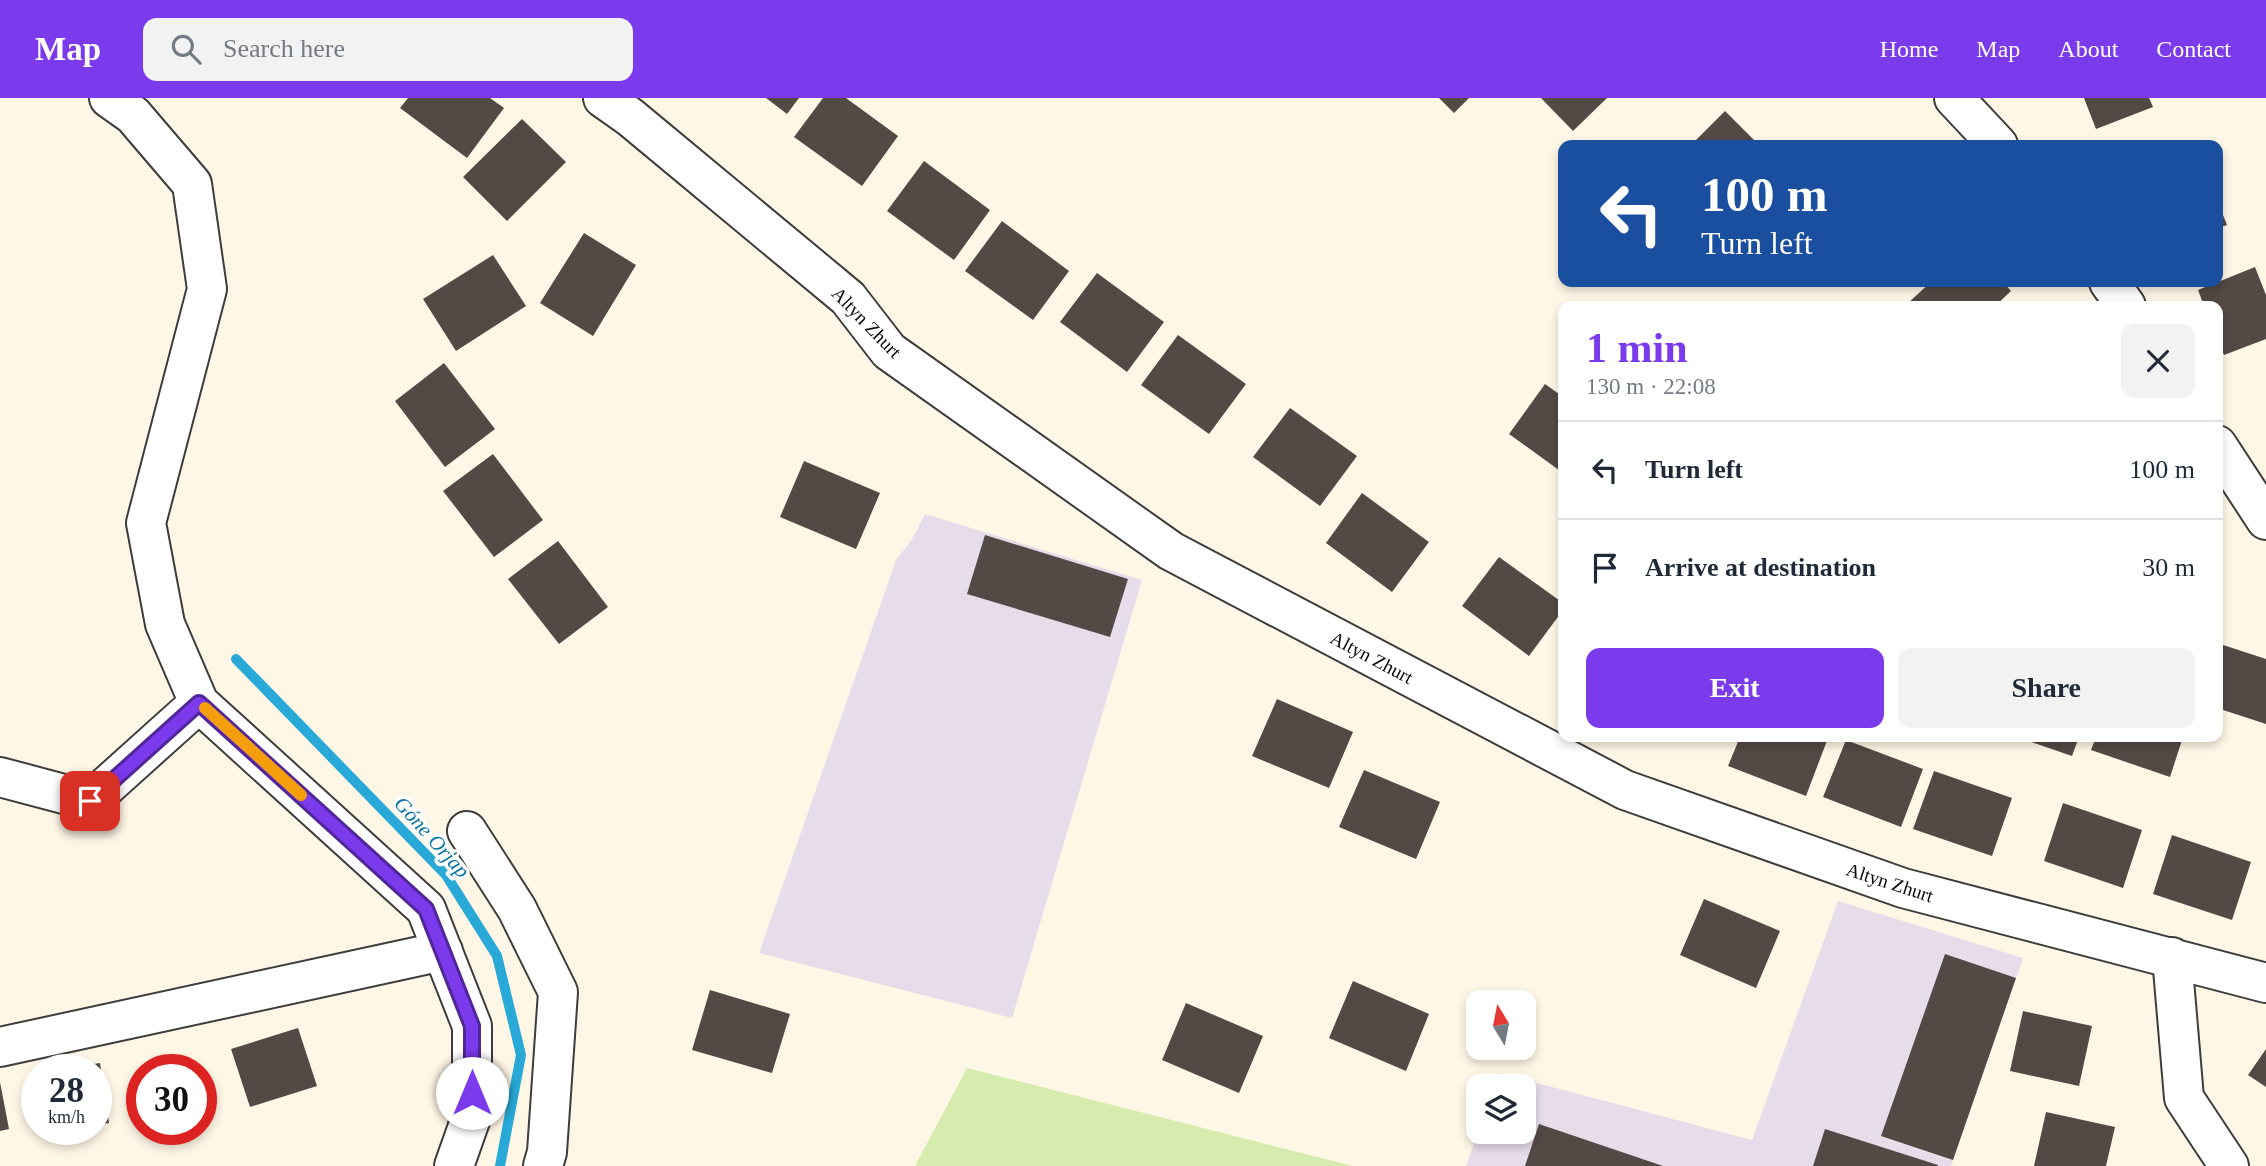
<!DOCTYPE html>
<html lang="en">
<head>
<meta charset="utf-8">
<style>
  body { margin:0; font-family:"Times New Roman",serif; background:#f2f2f3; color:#1f2937; height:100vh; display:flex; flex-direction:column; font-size:26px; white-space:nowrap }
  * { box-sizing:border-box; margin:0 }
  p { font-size:23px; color:#747a83 }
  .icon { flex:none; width:38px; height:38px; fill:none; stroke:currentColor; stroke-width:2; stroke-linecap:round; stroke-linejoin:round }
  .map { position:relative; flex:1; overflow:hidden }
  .details { position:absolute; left:1558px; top:203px; width:665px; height:441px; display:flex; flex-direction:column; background:#fff; border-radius:14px; box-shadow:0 4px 10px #0003 }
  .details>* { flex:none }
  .hud { position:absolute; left:1558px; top:42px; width:665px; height:147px; border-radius:14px; box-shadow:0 4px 10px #0003; background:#1a4fa0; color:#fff; overflow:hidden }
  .needle { width:46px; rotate:350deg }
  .fabs { position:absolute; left:1466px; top:892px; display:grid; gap:14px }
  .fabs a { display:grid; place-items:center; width:70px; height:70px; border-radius:14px; background:#fff; box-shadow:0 4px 10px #0003; font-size:35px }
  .speed { position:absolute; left:21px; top:956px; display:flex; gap:14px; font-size:35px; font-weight:700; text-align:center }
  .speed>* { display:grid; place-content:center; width:91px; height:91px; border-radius:50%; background:#fff; box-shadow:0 4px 10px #0003; line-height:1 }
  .speed small { font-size:18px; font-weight:400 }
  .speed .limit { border:10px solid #d22; background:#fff; color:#111 }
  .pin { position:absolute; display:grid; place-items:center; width:60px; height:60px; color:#fff; margin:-30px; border-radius:14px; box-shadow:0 4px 10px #0006 }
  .me { position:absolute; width:77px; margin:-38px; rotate:0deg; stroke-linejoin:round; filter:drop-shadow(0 0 5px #0008) }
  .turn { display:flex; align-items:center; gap:24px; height:147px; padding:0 28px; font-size:32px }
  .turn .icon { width:91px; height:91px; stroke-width:2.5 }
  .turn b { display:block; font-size:49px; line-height:60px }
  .round { display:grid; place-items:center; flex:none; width:74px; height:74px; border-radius:14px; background:#f2f2f3 }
  .headline { display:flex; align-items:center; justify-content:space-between; height:119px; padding:0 28px }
  h1 { font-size:42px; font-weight:700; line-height:52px; color:#7c3aed }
  .action { display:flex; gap:14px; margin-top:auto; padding:14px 28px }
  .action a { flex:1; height:80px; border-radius:14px; background:#7c3aed; color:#fff; font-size:28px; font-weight:700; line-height:80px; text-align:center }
  .action a+a { background:#f2f2f3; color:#1f2937 }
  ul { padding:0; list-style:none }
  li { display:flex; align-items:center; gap:21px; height:98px; padding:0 28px; border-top:2px solid #e0e1e3 }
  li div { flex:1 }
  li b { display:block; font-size:26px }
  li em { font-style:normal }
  header { display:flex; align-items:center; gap:42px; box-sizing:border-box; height:98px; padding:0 35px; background:#7c3aed; color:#fff }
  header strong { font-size:33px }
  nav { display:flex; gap:38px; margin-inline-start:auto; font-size:24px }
  .search { width:490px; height:63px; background:#f2f2f3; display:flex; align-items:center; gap:18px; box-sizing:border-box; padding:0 24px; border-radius:14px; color:#747a83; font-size:26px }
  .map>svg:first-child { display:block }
  .industrial { fill:#e7dcea }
  .green { fill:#d6ebae }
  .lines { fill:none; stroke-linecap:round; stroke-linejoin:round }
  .stream { stroke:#28a9d7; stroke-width:10 }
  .building { fill:#534945 }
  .minor-casing { stroke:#3d3d3d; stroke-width:42 }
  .minor { stroke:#fff; stroke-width:38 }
  .route-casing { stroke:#51269a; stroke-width:18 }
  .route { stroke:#7c3aed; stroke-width:12 }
  .slow { stroke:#f59e0b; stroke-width:12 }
  .labels { text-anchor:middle; stroke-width:7; stroke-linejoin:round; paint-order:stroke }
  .street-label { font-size:19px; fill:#0a0a0a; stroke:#fff }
  .water-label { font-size:21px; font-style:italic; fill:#0c75a2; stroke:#fff }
</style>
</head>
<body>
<header>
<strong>Map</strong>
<div class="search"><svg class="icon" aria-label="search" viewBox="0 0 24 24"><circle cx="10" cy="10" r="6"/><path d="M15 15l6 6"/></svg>Search here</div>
<nav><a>Home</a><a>Map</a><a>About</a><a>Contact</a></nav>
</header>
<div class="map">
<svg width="2266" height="1068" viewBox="0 0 2266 1068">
  <rect width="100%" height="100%" fill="#fff7e6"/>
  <path class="industrial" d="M925,416l217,66 -130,438 -253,-65 137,-393 16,-21z
    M1838,803l185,57 -72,208h-485l13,-37v3h45v-45h-30l5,-14 253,67z"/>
  <path class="green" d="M967,970l386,98h-438z"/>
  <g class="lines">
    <path class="stream" d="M236,561l210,216 51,81 24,99 -21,111"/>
  </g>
  <path class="building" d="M408,0h82l14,10 -37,50 -67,-50z
    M766,0h33l-12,16z
    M823,0h23l52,38 -36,50 -68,-49z
    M1439,0h30l-15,15z
    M1541,0h66l-34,33z
    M2084,0h65l4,9 -57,22z
    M1725,13l34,34h-68z
    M522,21l44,43 -59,59 -44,-44z
    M924,63l66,49 -36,50 -67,-49z
    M2217,102l10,25 -10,3z
    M1002,123l67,50 -36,49 -68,-49z
    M584,135l52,32 -43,71 -53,-33z
    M493,157l33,51 -70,45 -33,-52z
    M2255,169l11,28v44l-42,16 -7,-16v-33h-13l-6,-16z
    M1097,175l67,49 -37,50 -67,-50z
    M1931,184h72l8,9 -16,15h-84l-3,-3z
    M1178,237l68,49 -37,50 -68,-49z
    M444,265l51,66 -50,38 -50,-66z
    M1545,286l18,13v76l-54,-39z
    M1290,310l67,48 -37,50 -67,-49z
    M493,356l50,66 -49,37 -51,-66z
    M804,363l76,32 -24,56 -76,-32z
    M1362,395l67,49 -37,50 -66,-49z
    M985,437l143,44 -18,58 -143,-43z
    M558,443l50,66 -49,37 -51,-65z
    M1499,459l64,46v7l-34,46 -67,-50z
    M2217,545l49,16v65l-49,-16z
    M1277,601l76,33 -24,56 -77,-32z
    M1740,639l88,1 -22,58 -78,-30z
    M2017,639h62l-7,19z
    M2096,639h87l-13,40 -79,-27z
    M1846,642l77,29 -22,58 -78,-30z
    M1364,672l76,32 -24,57 -77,-32z
    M1934,673l78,27 -20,58 -79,-27z
    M2063,705l79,27 -19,58 -79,-27z
    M2172,737l79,27 -19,58 -79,-26z
    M1704,801l76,32 -24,57 -76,-33z
    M1945,856l71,24 -63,182 -72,-24z
    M1353,883l76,33 -23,57 -77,-33z
    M710,892l80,24 -18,59 -80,-23z
    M1186,905l77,33 -24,57 -77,-33z
    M2023,913l69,15 -13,60 -69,-15z
    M298,930l19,58 -67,21 -19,-58z
    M2266,951v38l-18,-12z
    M100,965l9,60 -13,2v-56l-28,-1z
    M37,975v35h-2l-5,-34z
    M0,984l9,47 -9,2z
    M2046,1014l69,15 -9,39h-72z
    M1539,1026l124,42h-138z
    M1825,1031l113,36v1h-125z"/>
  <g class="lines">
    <g class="minor-casing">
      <path id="minor" d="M109,0l24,17 59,69 15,105 -61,234 19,101 34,79 227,206 46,117v89l-18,51
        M603,0l27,19 218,181 41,53 282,200 454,239 278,98 363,95
        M1954,0l44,47
        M2109,184l17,24
        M2217,347l49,75
        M0,679l90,24 109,-98
        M467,733l50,78 41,83 -11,160 -4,14
        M2172,859l12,141 45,68
        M0,949l443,-96"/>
    </g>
    <use href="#minor" class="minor"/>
  </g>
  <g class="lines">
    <g class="route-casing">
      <path id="route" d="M90,703l109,-98 227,206 46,117v67"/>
    </g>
    <use href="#route" class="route"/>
    <path class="slow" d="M205,610l96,87"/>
  </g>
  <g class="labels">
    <g class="street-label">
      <text transform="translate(867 224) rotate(46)" y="7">Altyn Zhurt</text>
      <text transform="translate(1372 559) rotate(28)" y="7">Altyn Zhurt</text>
      <text transform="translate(1890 784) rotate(18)" y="7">Altyn Zhurt</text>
    </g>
    <g class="water-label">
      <text transform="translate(432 739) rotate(48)" y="7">Góne Orjap</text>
    </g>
  </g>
</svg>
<div class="fabs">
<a><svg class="needle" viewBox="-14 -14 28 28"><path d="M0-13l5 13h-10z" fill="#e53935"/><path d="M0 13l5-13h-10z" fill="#747a83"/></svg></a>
<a><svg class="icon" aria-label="layers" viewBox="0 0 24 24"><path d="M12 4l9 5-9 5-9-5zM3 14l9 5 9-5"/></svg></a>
</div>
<div class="speed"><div>28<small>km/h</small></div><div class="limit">30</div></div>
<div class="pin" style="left:90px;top:703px;background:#d93025"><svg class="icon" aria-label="arrive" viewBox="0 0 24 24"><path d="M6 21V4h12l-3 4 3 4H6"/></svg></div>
<svg class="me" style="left:472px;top:995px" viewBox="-20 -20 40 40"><circle r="19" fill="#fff"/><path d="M0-13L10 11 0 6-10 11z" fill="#7c3aed"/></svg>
<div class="hud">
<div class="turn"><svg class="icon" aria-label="left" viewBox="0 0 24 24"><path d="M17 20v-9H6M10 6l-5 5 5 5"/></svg><div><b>100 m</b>Turn left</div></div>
</div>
<section class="details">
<div class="headline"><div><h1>1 min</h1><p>130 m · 22:08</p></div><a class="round"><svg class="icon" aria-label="close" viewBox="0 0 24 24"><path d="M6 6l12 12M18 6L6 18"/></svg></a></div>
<ul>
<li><svg class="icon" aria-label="left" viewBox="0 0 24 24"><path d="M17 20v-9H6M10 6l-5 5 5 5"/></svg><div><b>Turn left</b></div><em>100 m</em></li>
<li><svg class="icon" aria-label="arrive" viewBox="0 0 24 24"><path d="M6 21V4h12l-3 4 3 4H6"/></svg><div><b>Arrive at destination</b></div><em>30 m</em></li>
</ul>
<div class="action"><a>Exit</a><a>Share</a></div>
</section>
</div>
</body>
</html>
